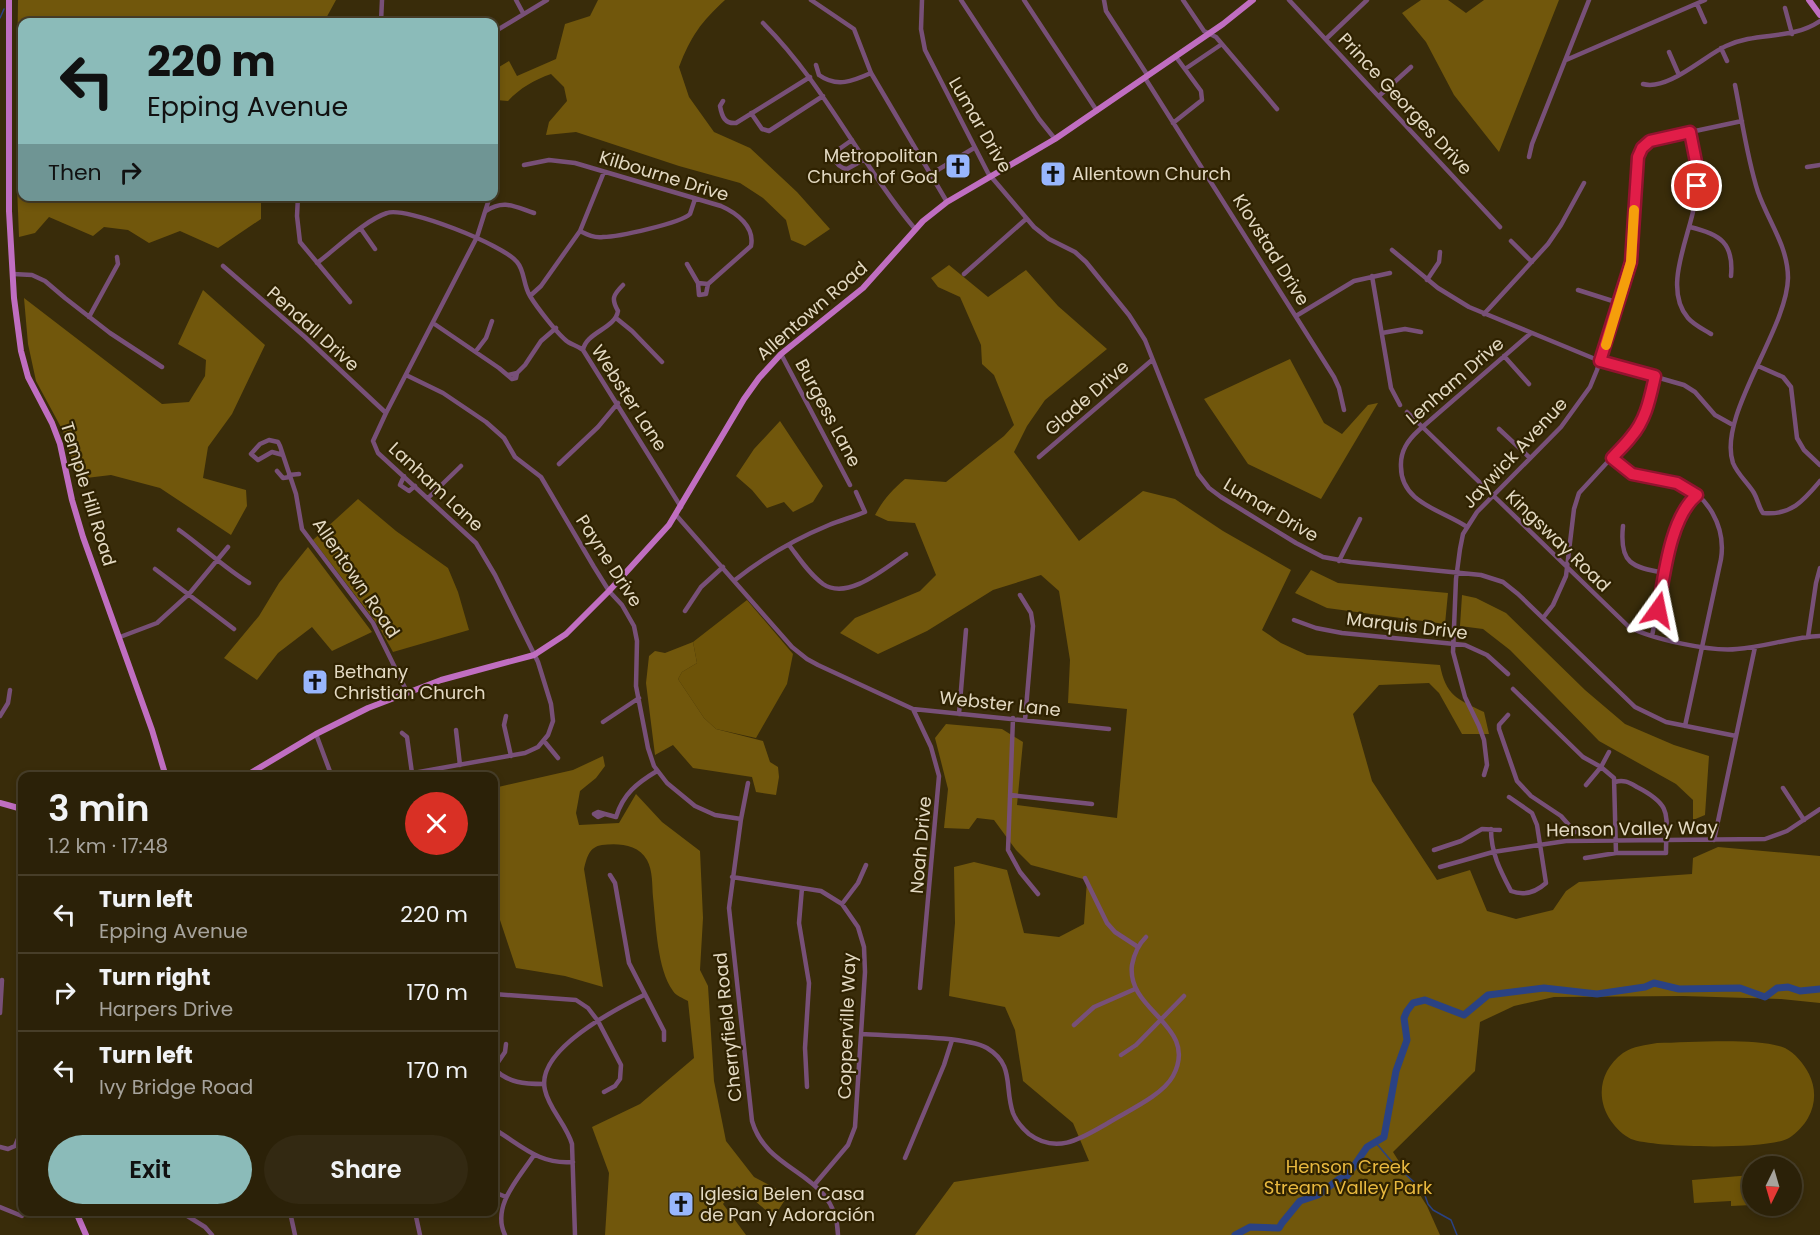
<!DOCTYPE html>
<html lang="en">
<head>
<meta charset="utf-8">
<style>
  body { margin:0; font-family:Poppins,sans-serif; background:#332912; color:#f1f3f6; height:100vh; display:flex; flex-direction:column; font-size:22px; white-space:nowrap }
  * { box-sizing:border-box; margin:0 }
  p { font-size:20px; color:#a6a39c }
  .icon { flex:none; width:33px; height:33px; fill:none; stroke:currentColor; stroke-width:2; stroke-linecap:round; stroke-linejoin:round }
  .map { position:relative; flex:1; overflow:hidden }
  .drawer { position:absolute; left:18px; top:772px; width:480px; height:444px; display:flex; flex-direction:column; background:#2b2108; border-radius:12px; box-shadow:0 3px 9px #0003,0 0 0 2px #473e29 }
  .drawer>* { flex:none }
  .hud { position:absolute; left:18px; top:18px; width:480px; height:183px; border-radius:12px; box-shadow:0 3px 9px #0003,0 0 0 2px #473e29; background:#8bbbb9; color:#111; overflow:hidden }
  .needle { width:39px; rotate:185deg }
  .buttons { position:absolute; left:1742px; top:1156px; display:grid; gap:12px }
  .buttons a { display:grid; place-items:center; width:60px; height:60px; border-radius:50%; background:#2b2108; box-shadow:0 3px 9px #0003,0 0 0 2px #473e29; font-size:30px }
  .pin { position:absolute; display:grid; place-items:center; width:51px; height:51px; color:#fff; margin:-26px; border:3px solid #fff; border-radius:50%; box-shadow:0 2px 6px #0007 }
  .me { position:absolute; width:66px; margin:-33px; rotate:12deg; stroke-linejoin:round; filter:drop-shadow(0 0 4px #0008) }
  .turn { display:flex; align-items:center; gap:21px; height:126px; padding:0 30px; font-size:27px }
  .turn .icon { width:78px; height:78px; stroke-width:2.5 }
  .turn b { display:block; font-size:42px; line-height:51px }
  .then { display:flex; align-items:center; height:57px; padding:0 30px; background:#0003; gap:12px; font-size:22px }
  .round { display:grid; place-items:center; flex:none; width:63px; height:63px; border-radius:32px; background:#332912 }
  .head { display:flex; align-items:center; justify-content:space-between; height:102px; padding:0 30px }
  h1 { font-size:36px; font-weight:600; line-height:45px }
  .cta { display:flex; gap:12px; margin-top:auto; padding:12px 30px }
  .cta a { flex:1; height:69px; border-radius:36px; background:#8bbbb9; color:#111; font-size:24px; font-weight:600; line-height:69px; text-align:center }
  .cta a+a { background:#332912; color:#f1f3f6 }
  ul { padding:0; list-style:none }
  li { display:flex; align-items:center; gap:18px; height:78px; padding:0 30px; border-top:2px solid #473e29 }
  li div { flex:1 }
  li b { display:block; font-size:22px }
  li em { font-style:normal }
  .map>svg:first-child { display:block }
  .green { fill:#6d5308 }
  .forest { fill:#71570c }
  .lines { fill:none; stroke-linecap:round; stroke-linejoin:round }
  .stream { stroke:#2a4284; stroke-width:1.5 }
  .river { stroke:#2a4284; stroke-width:7 }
  .minor { stroke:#785078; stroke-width:4.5 }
  .major { stroke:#c06ec1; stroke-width:6 }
  .route-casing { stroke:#92132f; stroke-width:15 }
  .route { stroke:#e11d48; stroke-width:10 }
  .slow { stroke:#f59e0b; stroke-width:10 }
  .labels { text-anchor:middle; stroke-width:4.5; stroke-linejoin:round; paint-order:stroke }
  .street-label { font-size:18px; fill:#e3d9c2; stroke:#2f2201 }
  .poi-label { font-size:18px; fill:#e3d9c2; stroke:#2f2201; text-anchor:start }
  .park-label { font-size:18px; fill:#e9b93f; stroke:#2f2201 }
</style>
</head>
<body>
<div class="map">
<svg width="1820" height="1235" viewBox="0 0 1820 1235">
  <rect width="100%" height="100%" fill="#392c0a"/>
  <path class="green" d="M358,499l38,32 52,37 10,24 11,38 -76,22 -15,-27 -65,-85z
    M747,600l46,54 -6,30 -31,54 -40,-9 -12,-11 -26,-39 4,-7 15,-9 -4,-21z
    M1657,1043c32,0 100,-6 128,5 10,5 19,16 24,26 7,14 7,30 -1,44 -4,7 -11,15 -19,20 -20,12 -135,10 -158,1 -8,-4 -15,-11 -20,-18 -16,-23 -11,-51 12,-68 10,-7 23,-8 34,-10z
    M1752,1175v30l-21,1v-5l-37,2 -2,-23z"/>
  <path class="forest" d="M18,0h318l-12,22h-302v174l239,1v22l-43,29 -38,-17 -31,12 -21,-13 -24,-3 -11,9 -44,-19 -14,16 -16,4 -3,-77z
    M598,0h127c-24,22 -34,36 -46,67l10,30 25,35 36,16 47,44 33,37 -25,17 -14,-6 -5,-20 -23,-22 -23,-15 -61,-17 -103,-34 -30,3 3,-13 18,-21 -3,-14 -13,-13c-17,6 -31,14 -43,27l-12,-1 -2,-5v-25l15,-9 8,15 39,-17 9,-35 25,-8z
    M1421,0h27l18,13 18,-13h75l-60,152 -45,-57 -28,-53 -24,-29z
    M949,265l39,32 38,-27 32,36 49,43 -62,51 -18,26 -13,26 65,89 64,-50 32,8 48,32 68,39 -29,60 19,13 26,12 133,10c6,31 17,34 44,47l5,22h-27l-23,-41 -10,-10 -50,2 -26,29 19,67 65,99 33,-10 17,41 29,8 37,-9 13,-19 13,-9 113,-8 1,-16 25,-11 102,9v147l-39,-4 -98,-3 -129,1 -40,9 -34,16 -5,49 -82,81 34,54 13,29h-525l39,-53 135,-21 -16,-38 -50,-42 -8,-51 -10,-23 -56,-11 6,-73 -1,-56 20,-5 33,8 17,63 35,4 25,-13 3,-44 -56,-15 -15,-15 -22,-30 -17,-2 -8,11 -25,-1 4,-39 -13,-51 11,-14 56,5 21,13 -6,63 100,13 10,-109 -59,-6 2,-43 -11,-69 -18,-16 -48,15 -66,41 -49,23 -38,-21 15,-15 65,-27 16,-16 -21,-52 -27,-2 -13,-6c8,-15 17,-25 30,-36l41,3 58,-46 10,-11 -20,-50 -12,-11 -1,-19 -21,-48 -22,-10 -7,-9z
    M203,290l62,55 -33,69 -24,33 -5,31 43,12 1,16 -16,29 -71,-47 -49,-13 -33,4 -15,-48 -27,-50 -8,-37 -4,-46 138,106 27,-2 16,-26 1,-16 -28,-16z
    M1290,359l34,64 18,11 26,-29 10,-2 -57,96 -73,-35 -44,-65z
    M780,421l43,65 -10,16 -20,10 -9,-10 -17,6 -15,-18 -16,-14 18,-27z
    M308,547l64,85 -40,19 -20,-24 -34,26 -21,27 -33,-22 35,-42 20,-33z
    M1311,570l27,13 110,10 -3,31 -118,-16 -32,-15z
    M1462,595l14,3 30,15 79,77 40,34 49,21 35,11 -4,59 -12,5v-20l-17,-16 -77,-43 -89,-91 -27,-21 -23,-3z
    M693,642l4,21 -15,9 -4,7 26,39 12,11 47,12 7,21 8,5 1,10 -3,18 -20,-3 -4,-15 -59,-9 -20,-23 -18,10 -9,-72 3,-27 6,-5 10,2z
    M603,756l2,10 -9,12 -16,13 -4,22 3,12 40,-2 17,-29 26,28 38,29 3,67 -3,52 8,16 6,95 12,60 28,36 34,18 -14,22 -37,-31 -14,18 23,31h-141l4,-62 -17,-46 48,-23 54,-46 -6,-57c-5,-3 -12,-5 -15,-10 -16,-22 -17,-67 -20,-94 -1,-12 0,-26 -6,-37 -9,-16 -29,-17 -45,-15 -13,2 -15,12 -18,24l19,118 -38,-11 -49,-8 -22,-66v-114l79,-18z"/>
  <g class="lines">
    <path class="stream" d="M0,18l4,-9
      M1376,1143l17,20 30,27 5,14 5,6 18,10 6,15"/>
    <path class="river" d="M1235,1235l15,-8 29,1 3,-5 18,-22 18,-6 21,-16 8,-3 20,-29 17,-10 12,-66 11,-31 -3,-22 3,-7 6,-8 12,-3 39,15 24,-20 56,-7 53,6 48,-7 9,-4 25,6 61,-1 25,9 12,-9 11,-1 12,4 20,-2"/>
    <path class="minor" d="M516,0l7,13
      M811,0l43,29 17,44 76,129
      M922,0l-1,29 4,21 63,123 46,54 15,12 26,13 11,10 43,53 16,25 53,134 11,14 12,9 75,46 27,14 28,5 130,13 22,7 15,12 117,113 31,15 70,14
      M961,0l78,119 16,20
      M1024,0l73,111
      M1104,0l2,11 42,65
      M1183,0l21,31 12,6 61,72
      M1289,0l211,227
      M1697,4l8,18
      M1785,8l7,26
      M381,22l1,-22
      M763,23c61,61 97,140 152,206
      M494,32l53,-32
      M1326,39l41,-39
      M1721,48l6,13
      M1669,52l10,23
      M1566,60l139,-60
      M816,65l3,10c18,13 34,6 52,-2
      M1185,69l37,-25
      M1145,78l189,299 5,11 5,22
      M1643,84c25,7 61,-28 83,-38 32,-15 64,-5 94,-25
      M1735,85c7,35 12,73 23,107 10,29 30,54 30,86 -1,52 -71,138 -55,185 5,12 15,20 21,30 4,7 5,15 9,20 28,3 41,-13 57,-32
      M1379,96l32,-29
      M723,101l-3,5c2,11 5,18 16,17l74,-46
      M751,113l11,16 7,2 54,-35
      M1173,123l29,-23 -1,-9 -25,-34
      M1690,132c5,24 9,46 5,70 -5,34 -33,86 -7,116 6,7 15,11 23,16
      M852,140l-17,12 -1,5c2,7 7,11 13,12l18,-10
      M1529,157l3,-13 57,-144
      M494,160v14
      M524,165l25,-5 26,3 146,43c16,7 34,21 30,40l-43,38 -10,-1
      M1807,167l13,-2
      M931,174l43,-26
      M298,196l-1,20 3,26 50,60
      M486,211c18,-12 29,-4 48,2
      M1690,227c30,7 44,16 41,49
      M361,229l14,20
      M580,231c8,4 14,7 23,6 15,0 78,-14 87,-23l5,-15
      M1511,241l21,21
      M1392,250l46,38 31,19 131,54 84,24 11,7 20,23 18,10
      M317,263c19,-14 48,-43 70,-50 19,-7 117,32 130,49 8,9 6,23 13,34 6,10 28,39 38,46 5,3 10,4 15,8l98,157
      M687,264l11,19 1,12 7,-1 2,-10
      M223,266l82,71 81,76
      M13,274l19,1 13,6 20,17 45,35 52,34
      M964,274l62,-55
      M1372,276l19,112 9,17
      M1427,280l12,-18 1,-10
      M1578,290l41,13
      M530,296l11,-10 39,-55 24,-59
      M1484,314l64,-70 13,-19 23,-42
      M1296,316l58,-35 36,-8
      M89,317l29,-53 -1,-7
      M616,318l16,13 30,31
      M433,323l66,45 13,11 4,-1 1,-5
      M1382,333l23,-4 16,3
      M583,350c3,-18 32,-21 35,-39 -7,-12 -5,-16 5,-26
      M476,351l10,-13 6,-17
      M781,354l69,131
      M1504,356l25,28
      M1758,366l25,11 8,10 6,51 7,12 16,15
      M406,375l37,18 43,29 18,16 11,19 26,20 53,90 15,24 13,14 12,21 3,15 -1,45 12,62 6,18 13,17 28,23 20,9 26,4
      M508,375l9,-2 8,-8 16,-24 15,-13
      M1407,412l222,215c23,12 82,25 108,22 28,-2 55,-12 83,-13
      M1499,429l31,29
      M283,455l-11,-3 -14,8 -7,-6 9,-10 9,-4 9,2 2,4 16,48 6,35 71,94 34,69
      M1039,457l113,-97
      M1612,458c23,22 37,16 65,25 31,11 49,44 44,76l-36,167
      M559,464l39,-37 20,-24
      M277,471l6,7 7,-1
      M289,475l10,-1
      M404,476l-4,9 9,6 6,-5
      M428,498l33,-32
      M676,515l116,132 15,12 11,6 95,44 196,20
      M1623,526c-4,38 9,41 42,47
      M1467,527c-25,-17 -66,-24 -66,-60 -1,-16 7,-27 18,-37l112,-97
      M179,530c24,17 44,37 70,53
      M789,545c10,13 20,29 34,39 25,17 62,-16 83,-30
      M1339,561l21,-42
      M155,569l79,60
      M735,580c29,-23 60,-41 94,-55 12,-5 24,-8 36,-13l-9,-20
      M1020,595l11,18 2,13 -8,94
      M685,611l16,-24 22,-20
      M1543,618l10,-13 13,-29 8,-67 5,-16 58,-63 10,-22 8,-32
      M1294,620l22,8 26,5 123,12 22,10 21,19
      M1652,636c8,-37 17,-117 45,-140
      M120,637l37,-14 32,-29 39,-47
      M1808,637l8,-54 4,-15
      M1513,689l70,68 18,10 13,11 2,75
      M913,709l18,38 8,29 -19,212
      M959,714l7,-84
      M1508,715l-9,10v4l18,52 14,15 30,20 14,16
      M0,716l8,-13 2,-13
      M506,716l-2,9 7,31
      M1013,718l-5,132 12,22 18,22
      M603,722l36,-24
      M456,730l4,35
      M402,733l5,4 5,36
      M316,734l16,43
      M544,741l14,17
      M382,775l6,2
      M1484,775l3,-10 -3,-25 -5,-14 -14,-29 -12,-45 3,-73 4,-30 3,-15 14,-22 84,-85 29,-40 7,-17 33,-103 3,-21 3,-80 5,-16 12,-10 89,-19
      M391,777l134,-24 13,-6 10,-12 5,-14 -2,-17 -13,-42 -43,-87 -19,-32 -98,-90 -5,-12 13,-28 91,-176 13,-41
      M748,783l-7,36 -12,89 23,213c16,55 84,49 86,114
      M1586,785l15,-18 8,-15
      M1783,788l21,32
      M1010,795l82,9
      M605,814l-7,-2 -4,2 4,3 7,-3 11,3c7,-23 21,-34 41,-46
      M1491,829c0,24 9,41 20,62 13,5 25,1 35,-8l-9,-58 -5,-12 -23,-16
      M1714,840l41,-193
      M1434,850l27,-9 21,-12 18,1
      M1585,858l31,-5h50c0,-38 8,-47 -29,-66 -7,-4 -13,-8 -22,-5
      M1440,867l53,-15 73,-11 199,-2 22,-8 33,-22
      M610,875l5,8 14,80 35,68v9
      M732,877l89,14 21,13 16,23 6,20 1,25 -10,155 -7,18 -33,39
      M1085,878l22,45 8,9 23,15
      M802,888l-3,35 10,60 -4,65 2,39
      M842,904l16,-21 8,-18
      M494,994l82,6 12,8 10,13 23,44 -1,14 -5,7 -11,6
      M0,1013l2,-33
      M1074,1025l20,-18 41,-18
      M862,1034c28,2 104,2 125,14 28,17 17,39 26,65 3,8 9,15 16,21 28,21 53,4 79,-11 19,-12 54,-27 65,-47 27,-51 -47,-64 -41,-111 2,-11 6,-20 14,-28
      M1121,1055l15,-10 48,-49
      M494,1068l11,-16 1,-8
      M494,1069c15,14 30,15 50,15
      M494,1129c27,16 45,36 79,33
      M0,1147l8,2 7,-3 7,-17
      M905,1158l39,-93 8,-25
      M494,1192l12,5
      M0,1207l22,9
      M181,1212l24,15 7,8
      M290,1212l5,23
      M415,1212l5,23
      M505,1235c-14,-29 14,-57 29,-80
      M575,1235l-3,-91c-6,-20 -23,-35 -27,-54 -10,-40 71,-81 99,-95"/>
    <path class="major" d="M9,0v211l5,87 7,53 7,26 24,46 8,21 12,56 11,37 69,193 14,47
      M1809,0l11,15
      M244,777l72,-43 52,-26 73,-28 93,-25 32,-21 43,-43 60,-66 75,-126 15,-21 22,-24 82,-66 60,-67 24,-19 108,-63 168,-115 30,-24
      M0,803l22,6
      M76,1212l10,23"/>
  </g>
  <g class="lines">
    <g class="route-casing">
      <path id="route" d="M1658,610c6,-33 12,-93 39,-115l-20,-12 -45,-9 -20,-16c6,-7 13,-13 19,-21 15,-17 19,-39 24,-61l-55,-15 31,-99 7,-105 4,-9 8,-7 40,-9 6,30 1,24"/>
    </g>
    <use href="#route" class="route"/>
    <path class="slow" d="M1606,345l25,-83 3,-52"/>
  </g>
  <defs>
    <g id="church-square" transform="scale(1.35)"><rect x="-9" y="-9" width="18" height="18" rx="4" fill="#98b6fd" stroke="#2f2201"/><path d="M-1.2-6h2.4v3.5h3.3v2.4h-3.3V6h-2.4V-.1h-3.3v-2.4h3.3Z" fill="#111"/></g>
  </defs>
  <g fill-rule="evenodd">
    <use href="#church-square" x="958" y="166"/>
    <use href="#church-square" x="1053" y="174"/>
    <use href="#church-square" x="315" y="682"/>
    <use href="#church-square" x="681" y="1204"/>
  </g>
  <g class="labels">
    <g class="street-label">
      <text transform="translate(1405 104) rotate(47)" y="6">Prince Georges Drive</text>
      <text transform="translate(980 125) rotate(60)" y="6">Lumar Drive</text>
      <text transform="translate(664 176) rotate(17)" y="6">Kilbourne Drive</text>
      <text transform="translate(1271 250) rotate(58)" y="6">Klovstad Drive</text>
      <text transform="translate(812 311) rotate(-41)" y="6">Allentown Road</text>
      <text transform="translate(313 329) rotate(42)" y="6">Pendall Drive</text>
      <text transform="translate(1455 381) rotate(-41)" y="6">Lenham Drive</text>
      <text transform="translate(629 398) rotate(57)" y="6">Webster Lane</text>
      <text transform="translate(1087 398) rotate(-41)" y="6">Glade Drive</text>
      <text transform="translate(828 413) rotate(62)" y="6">Burgess Lane</text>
      <text transform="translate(1515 453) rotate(-47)" y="6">Jaywick Avenue</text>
      <text transform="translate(436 487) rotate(43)" y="6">Lanham Lane</text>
      <text transform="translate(88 494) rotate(73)" y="6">Temple Hill Road</text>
      <text transform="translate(1271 510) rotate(31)" y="6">Lumar Drive</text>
      <text transform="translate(1558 541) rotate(44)" y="6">Kingsway Road</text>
      <text transform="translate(609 561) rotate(57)" y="6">Payne Drive</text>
      <text transform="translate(356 578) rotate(56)" y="6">Allentown Road</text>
      <text transform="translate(1407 626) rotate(7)" y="6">Marquis Drive</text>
      <text transform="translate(1000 704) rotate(6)" y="6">Webster Lane</text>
      <text transform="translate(1632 829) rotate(-1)" y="6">Henson Valley Way</text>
      <text transform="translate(921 845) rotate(-85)" y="6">Noah Drive</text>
      <text transform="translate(847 1026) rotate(-88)" y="6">Copperville Way</text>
      <text transform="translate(728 1027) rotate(-96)" y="6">Cherryfield Road</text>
    </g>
    <g class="poi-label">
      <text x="938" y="162" text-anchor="end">Metropolitan<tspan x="938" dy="21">Church of God</tspan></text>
      <text x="1072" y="180">Allentown Church</text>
      <text x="334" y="678">Bethany<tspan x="334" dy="21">Christian Church</tspan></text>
      <text x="700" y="1200">Iglesia Belen Casa<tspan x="700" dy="21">de Pan y Adoración</tspan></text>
    </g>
    <g class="park-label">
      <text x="1348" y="1173">Henson Creek<tspan x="1348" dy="21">Stream Valley Park</tspan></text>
    </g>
  </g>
</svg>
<div class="buttons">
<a><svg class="needle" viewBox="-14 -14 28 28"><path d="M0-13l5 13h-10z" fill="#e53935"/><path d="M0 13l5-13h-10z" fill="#a6a39c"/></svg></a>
</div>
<div class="pin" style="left:1697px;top:186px;background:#d93025"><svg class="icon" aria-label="arrive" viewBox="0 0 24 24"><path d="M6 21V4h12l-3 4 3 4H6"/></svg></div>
<svg class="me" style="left:1658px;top:610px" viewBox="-20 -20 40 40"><path d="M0-17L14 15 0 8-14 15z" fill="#e11d48" stroke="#fff" stroke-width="4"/></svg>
<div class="hud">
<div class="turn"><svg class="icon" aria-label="left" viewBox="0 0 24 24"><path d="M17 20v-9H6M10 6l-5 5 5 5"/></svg><div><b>220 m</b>Epping Avenue</div></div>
<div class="then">Then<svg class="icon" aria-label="right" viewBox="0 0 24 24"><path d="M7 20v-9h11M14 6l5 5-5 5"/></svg></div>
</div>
<section class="drawer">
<div class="head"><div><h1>3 min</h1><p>1.2 km · 17:48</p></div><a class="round" style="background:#d93025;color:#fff"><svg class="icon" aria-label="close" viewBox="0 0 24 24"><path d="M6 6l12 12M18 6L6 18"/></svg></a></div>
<ul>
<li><svg class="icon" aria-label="left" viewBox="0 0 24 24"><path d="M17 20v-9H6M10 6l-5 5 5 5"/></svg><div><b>Turn left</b><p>Epping Avenue</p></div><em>220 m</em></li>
<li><svg class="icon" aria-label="right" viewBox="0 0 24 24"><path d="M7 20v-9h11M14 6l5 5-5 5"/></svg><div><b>Turn right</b><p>Harpers Drive</p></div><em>170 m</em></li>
<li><svg class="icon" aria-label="left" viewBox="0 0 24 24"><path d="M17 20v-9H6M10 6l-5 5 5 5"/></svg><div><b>Turn left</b><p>Ivy Bridge Road</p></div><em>170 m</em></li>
</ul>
<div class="cta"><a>Exit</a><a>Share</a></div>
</section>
</div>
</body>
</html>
